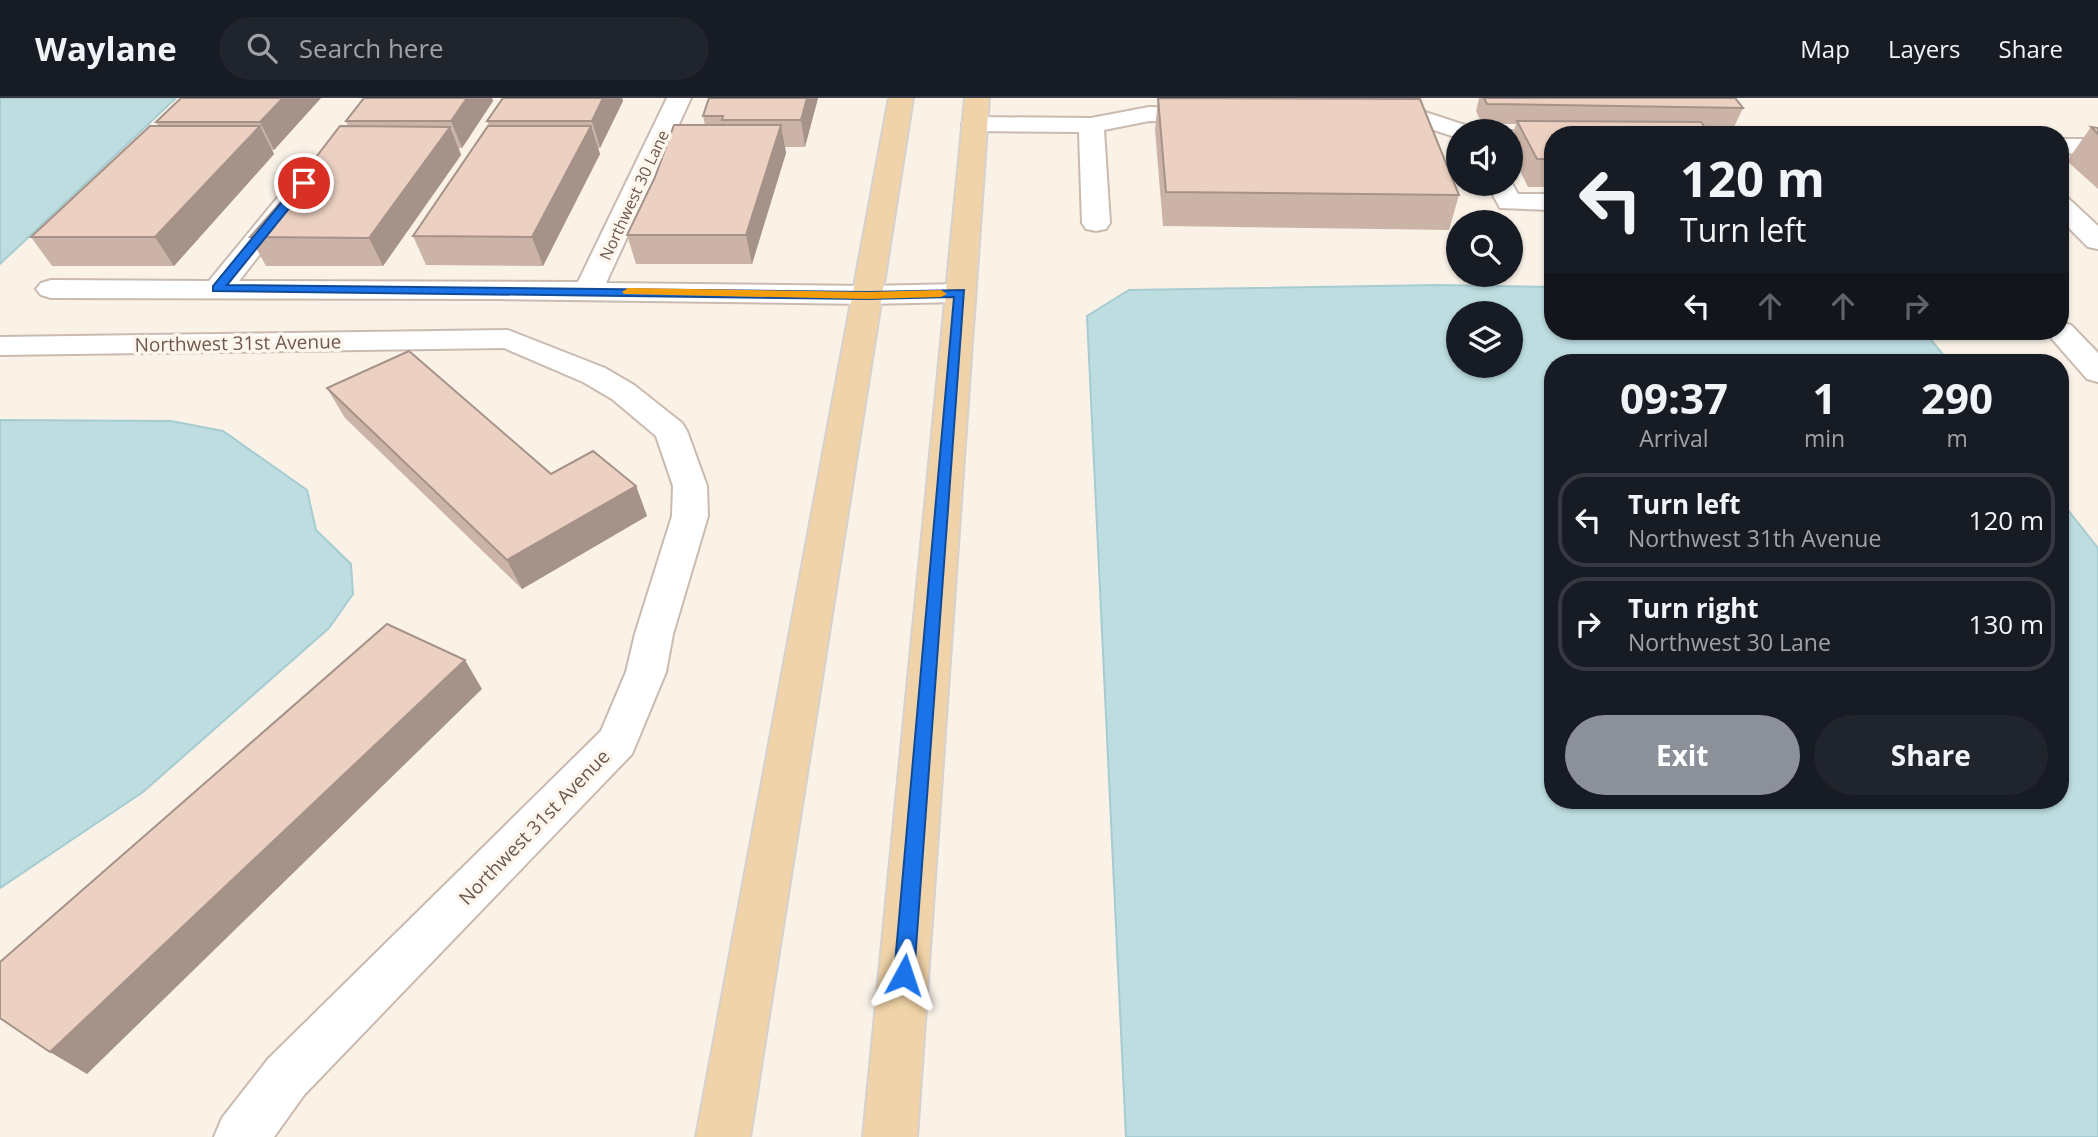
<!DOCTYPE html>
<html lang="en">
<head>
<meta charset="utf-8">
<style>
  body { margin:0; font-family:"Open Sans",sans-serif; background:#20242c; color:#f1f3f6; height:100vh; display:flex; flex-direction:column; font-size:26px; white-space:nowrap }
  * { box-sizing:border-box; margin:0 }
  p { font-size:23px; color:#9ea1a6 }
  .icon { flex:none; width:38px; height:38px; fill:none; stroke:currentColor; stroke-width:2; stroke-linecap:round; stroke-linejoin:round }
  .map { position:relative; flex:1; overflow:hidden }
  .panel { position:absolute; left:1544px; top:256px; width:525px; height:455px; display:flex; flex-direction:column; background:#171b24; border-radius:28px; box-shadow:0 2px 5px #0004 }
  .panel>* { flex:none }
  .guide { position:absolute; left:1544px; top:28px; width:525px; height:214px; border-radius:28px; box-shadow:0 2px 5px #0004; background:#171b24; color:#f1f3f6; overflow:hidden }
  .fabs { position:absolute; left:1446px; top:21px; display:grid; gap:14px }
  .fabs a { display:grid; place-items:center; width:77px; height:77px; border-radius:50%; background:#171b24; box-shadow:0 2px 5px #0004; font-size:35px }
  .pin { position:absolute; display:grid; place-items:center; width:60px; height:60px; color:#fff; margin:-30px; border:4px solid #fff; border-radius:50%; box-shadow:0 2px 7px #0007 }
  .me { position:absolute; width:77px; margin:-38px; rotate:5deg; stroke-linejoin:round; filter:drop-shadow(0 0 5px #0008) }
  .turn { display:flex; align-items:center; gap:24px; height:147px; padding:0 21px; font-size:32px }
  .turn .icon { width:91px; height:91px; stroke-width:2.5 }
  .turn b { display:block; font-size:49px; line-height:60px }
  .lanes { display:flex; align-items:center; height:66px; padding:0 21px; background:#0003; justify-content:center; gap:35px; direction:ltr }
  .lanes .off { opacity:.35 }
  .eta { display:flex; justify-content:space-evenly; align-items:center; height:119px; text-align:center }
  .eta b { font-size:42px; font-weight:700; line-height:49px }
  .button { display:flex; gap:14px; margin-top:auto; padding:14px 21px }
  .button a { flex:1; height:80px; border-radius:42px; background:#8c9099; color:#fff; font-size:28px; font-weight:700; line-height:80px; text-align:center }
  .button a+a { background:#20242c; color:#f1f3f6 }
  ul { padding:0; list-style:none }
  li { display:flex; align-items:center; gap:21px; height:94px; margin:0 14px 10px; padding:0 7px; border:4px solid #363941; border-radius:28px }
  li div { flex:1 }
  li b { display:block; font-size:26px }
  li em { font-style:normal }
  header { display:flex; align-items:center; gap:42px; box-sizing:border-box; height:98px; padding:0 35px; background:#171b24; border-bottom:2px solid #363941 }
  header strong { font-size:33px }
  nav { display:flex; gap:38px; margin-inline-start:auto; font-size:24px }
  .search { width:490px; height:63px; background:#20242c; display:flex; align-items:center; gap:18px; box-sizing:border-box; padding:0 24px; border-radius:38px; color:#9ea1a6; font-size:26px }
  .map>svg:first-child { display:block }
  .water { fill:#bedde1; stroke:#a6ccd1; stroke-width:2; fill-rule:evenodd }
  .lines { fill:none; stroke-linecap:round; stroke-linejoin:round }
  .minor-casing { stroke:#cabaaf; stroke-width:4 }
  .major-casing { stroke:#d7d1ce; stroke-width:4 }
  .minor { fill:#fff; fill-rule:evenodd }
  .major { fill:#f0d3a8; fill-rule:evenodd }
  .wall { fill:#cbb4a7 }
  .shaded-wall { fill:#a59288 }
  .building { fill:#ecd1c2; stroke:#a59288; stroke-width:2 }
  .route { fill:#1a73e8; stroke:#114b97; stroke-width:2 }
  .slow { fill:#f59e0b }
  .labels { text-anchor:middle; stroke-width:7; stroke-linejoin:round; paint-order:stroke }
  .far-street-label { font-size:16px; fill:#70594f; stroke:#fdf6ed }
  .street-label { font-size:19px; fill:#70594f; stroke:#fdf6ed }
</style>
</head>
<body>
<header>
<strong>Waylane</strong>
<div class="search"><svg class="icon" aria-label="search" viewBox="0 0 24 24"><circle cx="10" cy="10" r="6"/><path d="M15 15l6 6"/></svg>Search here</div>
<nav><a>Map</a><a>Layers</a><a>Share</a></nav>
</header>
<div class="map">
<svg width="2098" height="1039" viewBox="0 0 2098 1039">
  <rect width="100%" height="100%" fill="#faf2e7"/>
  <path class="water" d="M0,0h176l-176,166z
    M1438,187l114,2v44h372l25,31h-397v438h508v-300l38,48v589h-972l-39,-821 42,-26zM1458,215h52v53h-52z
    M0,322l171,1 52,10 84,59 9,40 35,34 2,30 -24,34 -186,164 -143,96z"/>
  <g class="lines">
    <g class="minor-casing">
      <path id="minor" d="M667,0h24l-85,185 261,3 93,-2 10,3 5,6 -5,6 -10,3 -93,2 -370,-5 -446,-1 -10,-3 -5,-6 5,-6 10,-3 158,1 69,-84 9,-2 9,2 4,6 -61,78 339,1z
        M1149,9l60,2 9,2 3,5 -3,5 -9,2 -60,-2 -45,9 6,93 -4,6 -10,2 -10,-2 -4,-6 -3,-91 -105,-1 -9,-2 -3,-5 3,-5 9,-2 117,1z
        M1378,13l47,1 43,14 3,5h-13v7l-36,-12 -53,-3 -3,-5 3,-5z
        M1507,33h3l42,1 9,3h-9v11l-42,-1v-14z
        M2060,41h38v16l-38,-2z
        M1510,82l8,14h34v16l-52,-2 -13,-24h23z
        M2060,99l9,2 29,27v23l-10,-2 -28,-28z
        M2060,224l11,3 27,28v29l-11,-3 -42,-48h15z
        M508,232l97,38 29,17 48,38 5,8 20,55 1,30 -35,118 -7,38 -34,82 -328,341 -30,42h-60l8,-19 46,-59 333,-328 25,-59 9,-38 37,-118 1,-30 -17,-50 -44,-37 -29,-17 -79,-34 -504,7v-18z"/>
    </g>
    <g class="major-casing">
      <path id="major" d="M889,0h24l-163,1039h-54z
        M965,0h24l-72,1039h-54z"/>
    </g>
    <use href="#minor" class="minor"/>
    <use href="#major" class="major"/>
  </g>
  <path class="wall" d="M321,0l-47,52h-2l2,4 -100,112h-122l-21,-29 127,-111 -2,-4z
    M364,0h128l1,3 -31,47h-3l2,7 -78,111h-117l-16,-29 51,-57 -1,-2 48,-52 -2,-5z
    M503,0h119l1,3 -23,47h-2l2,6 -57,112 -117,-1 -13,-29 76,-110 -2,-5z
    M818,0l-13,49h-20l1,6 -34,111h-116l-9,-29 78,-110 -2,-9z
    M1158,0l301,97 -10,35 -286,-4 -8,-96z
    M1479,0h256l8,10 -9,19h-30l-152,8v52h-24l-18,-36v-8l6,-19h-34l-6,-13z
    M2091,29l7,1v61l-31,-28z
    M327,290l224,86 85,12 11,30 -125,73 -177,-171z"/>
  <path class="shaded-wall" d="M283,0h38l-47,52 -14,-28z
    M467,0h25l1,3 -31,47 -11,-27z
    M603,0h19l1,3 -23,47 -8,-27z
    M807,0h11l-13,49 -4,-27z
    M781,27l5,28 -34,111 -6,-29z
    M260,28l14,28 -100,112 -19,-29z
    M591,28l9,28 -57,112 -11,-29z
    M450,29l11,28 -78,111 -14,-28z
    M636,388l11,30 -125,73 -15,-29z
    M465,562l17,29 -395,385 -37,-22z"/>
  <path class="building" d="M181,0h102l-23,24h-104z
    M364,0h103l-16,23h-105z
    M503,0h100l-11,23h-105z
    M709,0h98l-6,22h-79l1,-4h-20z
    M1158,0l262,1 39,96 -293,-3z
    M1484,0h251l8,10 -256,-4z
    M1517,23l184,1 9,13h-158v24h-15z
    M674,27h107l-35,110h-119l28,-58z
    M150,28h110l-105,111h-124z
    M340,28l110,1 -81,111 -119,-1 52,-59h-2z
    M488,28h103l-59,111 -119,-1z
    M2091,29l7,1v6z
    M409,253l142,123 42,-23 43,35 -129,74 -180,-172z
    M387,526l78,36 -415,392 -50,-34v-56z"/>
  <path class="route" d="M304,81l4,1v5l-81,100 640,7 97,-2 -50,685 -3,6 -7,3 -7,-3 -3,-6 60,-678 -87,2 -654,-8v-5l87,-106z"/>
  <path class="slow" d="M628,190l239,4 74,-2 6,4 -6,3 -74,2 -243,-5 -2,-2z"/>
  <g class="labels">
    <g class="far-street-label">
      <text transform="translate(634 97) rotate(-65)" y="6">Northwest 30 Lane</text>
    </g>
    <g class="street-label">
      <text transform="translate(238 245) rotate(-1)" y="7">Northwest 31st Avenue</text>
      <text transform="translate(534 729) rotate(-46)" y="7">Northwest 31st Avenue</text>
    </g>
  </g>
</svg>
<div class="fabs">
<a><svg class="icon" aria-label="sound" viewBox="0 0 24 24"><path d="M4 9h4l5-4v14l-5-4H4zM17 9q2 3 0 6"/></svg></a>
<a><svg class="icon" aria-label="search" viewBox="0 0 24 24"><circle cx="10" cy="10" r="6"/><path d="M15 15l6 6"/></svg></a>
<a><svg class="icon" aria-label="layers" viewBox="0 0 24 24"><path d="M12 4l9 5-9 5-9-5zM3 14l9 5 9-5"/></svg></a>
</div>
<div class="pin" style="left:304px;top:85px;background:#d93025"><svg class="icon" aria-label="arrive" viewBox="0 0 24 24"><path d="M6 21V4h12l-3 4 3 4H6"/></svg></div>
<svg class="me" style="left:904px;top:877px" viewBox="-20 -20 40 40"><path d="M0-17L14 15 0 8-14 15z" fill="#1a73e8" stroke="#fff" stroke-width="4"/></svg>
<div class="guide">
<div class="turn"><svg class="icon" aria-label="left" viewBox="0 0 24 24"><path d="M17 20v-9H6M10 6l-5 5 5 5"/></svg><div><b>120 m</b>Turn left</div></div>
<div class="lanes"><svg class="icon" aria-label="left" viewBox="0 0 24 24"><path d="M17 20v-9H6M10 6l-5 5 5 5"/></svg><svg class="icon off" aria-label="ahead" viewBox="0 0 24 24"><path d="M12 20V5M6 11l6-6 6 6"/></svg><svg class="icon off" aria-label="ahead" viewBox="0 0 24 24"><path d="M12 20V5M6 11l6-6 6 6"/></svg><svg class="icon off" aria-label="right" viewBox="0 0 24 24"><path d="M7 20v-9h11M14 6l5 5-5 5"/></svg></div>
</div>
<section class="panel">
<div class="eta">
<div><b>09:37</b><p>Arrival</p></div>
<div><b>1</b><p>min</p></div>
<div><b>290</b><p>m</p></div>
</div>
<ul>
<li><svg class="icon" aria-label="left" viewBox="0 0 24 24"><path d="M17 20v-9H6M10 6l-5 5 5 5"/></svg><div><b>Turn left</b><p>Northwest 31th Avenue</p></div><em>120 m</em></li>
<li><svg class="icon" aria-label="right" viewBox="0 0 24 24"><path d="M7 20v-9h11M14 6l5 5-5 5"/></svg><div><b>Turn right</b><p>Northwest 30 Lane</p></div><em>130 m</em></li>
</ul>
<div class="button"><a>Exit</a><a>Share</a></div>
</section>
</div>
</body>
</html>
